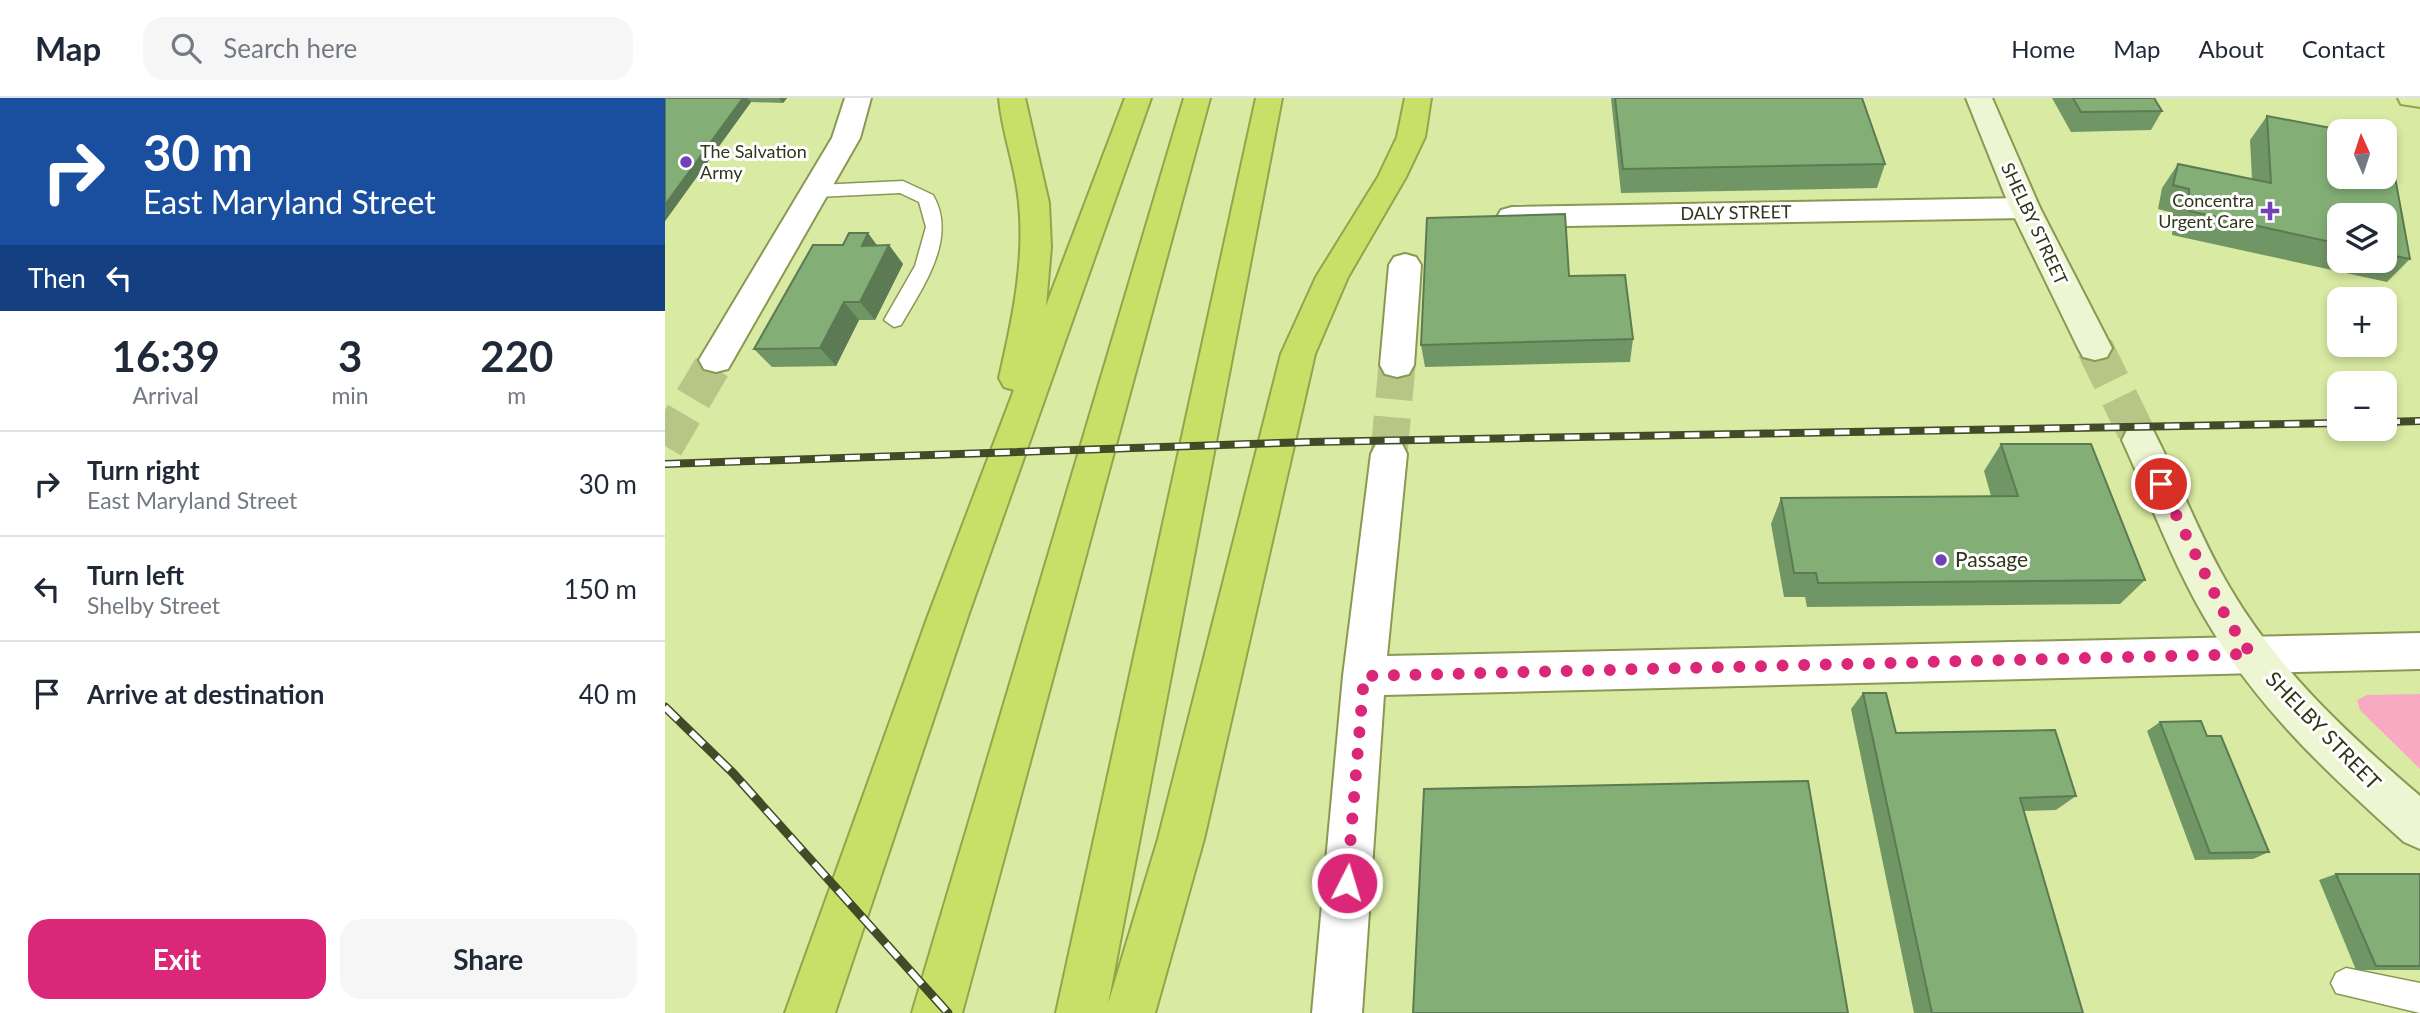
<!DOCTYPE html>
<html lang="en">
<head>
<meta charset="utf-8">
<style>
  body { margin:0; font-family:Lato,sans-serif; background:#f6f6f7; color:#1f2937; height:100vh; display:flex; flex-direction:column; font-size:26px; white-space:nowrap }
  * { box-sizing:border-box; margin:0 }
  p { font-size:23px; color:#747a83 }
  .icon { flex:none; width:38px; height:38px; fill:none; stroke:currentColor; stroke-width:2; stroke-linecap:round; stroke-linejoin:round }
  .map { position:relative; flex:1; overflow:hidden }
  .sheet { display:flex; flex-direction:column; background:#fff; width:665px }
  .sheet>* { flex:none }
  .hud { background:#1a4fa0; color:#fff; overflow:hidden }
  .needle { width:46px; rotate:357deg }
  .buttons { position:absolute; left:1662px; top:21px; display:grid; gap:14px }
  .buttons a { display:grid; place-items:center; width:70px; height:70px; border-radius:14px; background:#fff; box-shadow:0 4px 10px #0003; font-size:35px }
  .pin { position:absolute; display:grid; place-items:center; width:60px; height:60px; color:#fff; margin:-30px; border:4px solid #fff; border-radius:50%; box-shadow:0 2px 7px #0007 }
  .me { position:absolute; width:77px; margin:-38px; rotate:5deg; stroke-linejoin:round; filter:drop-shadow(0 0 5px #0008) }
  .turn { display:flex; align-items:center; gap:24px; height:147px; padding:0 28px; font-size:32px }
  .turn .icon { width:91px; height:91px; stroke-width:2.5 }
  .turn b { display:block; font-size:49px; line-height:60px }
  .then { display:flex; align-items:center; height:66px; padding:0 28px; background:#0003; gap:14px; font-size:26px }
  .eta { display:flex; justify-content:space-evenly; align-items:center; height:119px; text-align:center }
  .eta b { font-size:42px; font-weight:700; line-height:49px }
  .primary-button { display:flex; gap:14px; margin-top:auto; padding:14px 28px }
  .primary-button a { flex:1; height:80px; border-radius:21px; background:#db2777; color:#fff; font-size:28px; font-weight:700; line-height:80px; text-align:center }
  .primary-button a+a { background:#f6f6f7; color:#1f2937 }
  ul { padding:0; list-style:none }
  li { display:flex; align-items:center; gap:21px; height:105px; padding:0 28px; border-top:2px solid #e0e1e3 }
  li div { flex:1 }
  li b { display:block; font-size:26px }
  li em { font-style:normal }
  header { display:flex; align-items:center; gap:42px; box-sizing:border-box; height:98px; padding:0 35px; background:#fff; border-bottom:2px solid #e0e1e3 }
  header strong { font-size:33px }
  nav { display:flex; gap:38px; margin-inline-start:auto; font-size:24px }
  .search { width:490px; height:63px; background:#f6f6f7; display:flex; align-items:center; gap:18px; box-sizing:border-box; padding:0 24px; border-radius:21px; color:#747a83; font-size:26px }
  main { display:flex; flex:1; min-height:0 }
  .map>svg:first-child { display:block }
  .green { fill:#f8aac2 }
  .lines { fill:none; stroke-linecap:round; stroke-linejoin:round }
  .street-tunnel { stroke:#b7c687; stroke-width:37; stroke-dasharray:37 18; stroke-linecap:butt }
  .secondary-tunnel { stroke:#b7c687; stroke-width:37; stroke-dasharray:37 18; stroke-linecap:butt }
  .lane-casing { stroke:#8a9854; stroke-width:3 }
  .street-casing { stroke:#8a9854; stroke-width:4 }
  .secondary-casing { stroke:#8a9854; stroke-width:4 }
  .primary-casing { stroke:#93a44c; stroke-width:4 }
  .highway-casing { stroke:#93a44c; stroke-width:4 }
  .lane { fill:#fff; fill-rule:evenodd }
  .street { fill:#fff; fill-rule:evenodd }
  .secondary { fill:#eef5d2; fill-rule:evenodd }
  .primary { fill:#deeca4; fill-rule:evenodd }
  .highway { fill:#c8df68; fill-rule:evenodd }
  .rail-far1-casing { stroke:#424a28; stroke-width:8 }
  .rail-casing { stroke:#424a28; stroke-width:9 }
  .rail-far1 { stroke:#fff; stroke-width:5; stroke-dasharray:15; stroke-linecap:butt }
  .rail { stroke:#fff; stroke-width:6; stroke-dasharray:18; stroke-linecap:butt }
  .wall { fill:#719665; fill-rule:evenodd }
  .shaded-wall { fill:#5c7a53 }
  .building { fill:#83af76; stroke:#5c7a53; stroke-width:2 }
  .route { stroke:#db2777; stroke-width:12; stroke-dasharray:0 21.6 }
  .poi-dot { fill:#7240b7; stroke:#fff; stroke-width:2.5 }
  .labels { text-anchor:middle; stroke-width:6; stroke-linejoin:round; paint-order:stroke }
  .far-poi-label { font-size:18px; fill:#303619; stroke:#fff; text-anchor:start }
  .far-street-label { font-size:18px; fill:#303619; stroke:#fff }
  .poi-label { font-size:21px; fill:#303619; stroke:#fff; text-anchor:start }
  .street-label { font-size:21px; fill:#303619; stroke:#fff }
</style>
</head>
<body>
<header>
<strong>Map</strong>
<div class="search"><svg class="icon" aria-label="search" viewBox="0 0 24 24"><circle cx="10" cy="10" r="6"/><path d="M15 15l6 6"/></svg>Search here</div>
<nav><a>Home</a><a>Map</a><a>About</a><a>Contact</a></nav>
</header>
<main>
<section class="sheet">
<div class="hud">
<div class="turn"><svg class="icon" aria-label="right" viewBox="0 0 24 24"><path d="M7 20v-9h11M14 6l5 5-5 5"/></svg><div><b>30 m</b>East Maryland Street</div></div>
<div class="then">Then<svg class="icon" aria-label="left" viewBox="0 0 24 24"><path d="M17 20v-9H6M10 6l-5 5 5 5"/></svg></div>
</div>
<div class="eta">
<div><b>16:39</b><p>Arrival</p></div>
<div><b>3</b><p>min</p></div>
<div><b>220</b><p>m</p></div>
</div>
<ul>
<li><svg class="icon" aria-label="right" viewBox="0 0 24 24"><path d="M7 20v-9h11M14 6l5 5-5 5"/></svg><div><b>Turn right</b><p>East Maryland Street</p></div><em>30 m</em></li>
<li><svg class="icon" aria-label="left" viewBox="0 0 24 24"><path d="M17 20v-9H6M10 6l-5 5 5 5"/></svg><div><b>Turn left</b><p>Shelby Street</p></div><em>150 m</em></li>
<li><svg class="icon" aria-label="arrive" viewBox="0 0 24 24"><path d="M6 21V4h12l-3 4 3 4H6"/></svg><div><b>Arrive at destination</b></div><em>40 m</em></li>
</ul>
<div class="primary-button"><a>Exit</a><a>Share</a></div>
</section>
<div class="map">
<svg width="1755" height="915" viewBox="0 0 1755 915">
  <rect width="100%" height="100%" fill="#d9eaa2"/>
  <path class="green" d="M1755,596v75l-60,-59 -3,-10 10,-5z"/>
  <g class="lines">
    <path class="street-tunnel" d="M0,348l51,-86
      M724,356l8,-89"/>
    <path class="secondary-tunnel" d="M1430,250l45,92"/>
    <g class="lane-casing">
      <path id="lane" d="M238,83l30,14c25,43 -10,92 -32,130l-7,2 -10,-7 31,-54 11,-39 -7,-25 -19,-9 -83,4 -9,-6 9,-6z
        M1681,870l74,15v30l-84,-20 -5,-10 5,-10z"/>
    </g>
    <g class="street-casing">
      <path id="street" d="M180,0h26l-11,40 -132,231 -12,3 -12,-3 -5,-9 133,-222z
        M1360,100l11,3 4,7 -4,7 -11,3 -513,9 -11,-3 -4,-7 4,-7 11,-3z
        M740,156l11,3 5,8 -7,100 -5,9 -12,3 -12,-3 -5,-9 9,-100 5,-8z
        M724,342l13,4 5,10 -20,202 1033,-23v36l-1036,26 -22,318h-50l31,-337 28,-222 5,-10z"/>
    </g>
    <g class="secondary-casing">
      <path id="secondary" d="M1301,0h26l48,110 72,140 -5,9 -12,3 -12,-3 -5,-9 -68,-140z
        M1475,328l13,4c27,52 47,108 77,158 48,82 119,147 190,208v53l-16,-7c-70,-63 -141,-128 -190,-209 -38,-60 -62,-128 -92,-193l5,-10z"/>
    </g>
    <g class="primary-casing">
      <path id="primary" d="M1733,0h22v9l-19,-3z"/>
    </g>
    <g class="highway-casing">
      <path id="highway" d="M334,0h26l24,105 2,44 -5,59 79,-208h26l-183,518 -133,397h-50l143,-397 86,-226 -10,-3 -5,-9c13,-57 26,-116 20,-175 -3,-36 -17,-69 -20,-105z
        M519,0h26l-248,915h-50z
        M591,0h26l-174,906 50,-165 123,-485 35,-77 62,-100 19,-40 8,-39h26l-6,39 -19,40 -58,100 -33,77 -111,485 -49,174h-99z"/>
    </g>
    <use href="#lane" class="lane"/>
    <use href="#street" class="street"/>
    <use href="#secondary" class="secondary"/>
    <use href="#primary" class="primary"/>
    <use href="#highway" class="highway"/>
    <g class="rail-far1-casing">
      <path id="rail-far1" d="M1720,324l35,-1
        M0,366l644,-22 1031,-19"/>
    </g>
    <g class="rail-casing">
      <path id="rail" d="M0,609l68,66 215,240"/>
    </g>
    <use href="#rail-far1" class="rail-far1"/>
    <use href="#rail" class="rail"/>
  </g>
  <path class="wall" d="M0,0h122l-4,5 -32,-1 -86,119z
    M946,0h251l23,66 -8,24 -256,5z
    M1387,0h102l8,13 -11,19 -80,2z
    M1602,18l80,15h-7v46h45v-38h3l22,120 -23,23 -215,-47 1,-22 -15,-4 4,-21 16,-24 74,15 -2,-39zM1675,117h45v46h-45z
    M212,147h12l14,19 -28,56h-16l-23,46 -64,1 -18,-18z
    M904,178l64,63 -3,23 -205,5 -4,-22z
    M1336,346l144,136 -25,24 -313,3 -2,-10h-21l-13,-73 10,-26 210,-2 -7,-25z
    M1198,595l33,40 180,63 -20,14 -33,1 60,202h-169l-63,-304z
    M1495,624l47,14 62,116 -16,7 -58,1 -48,-129z
    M1671,776h84v96h-64l-37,-90z"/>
  <path class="shaded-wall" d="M78,0h4l4,4 -86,119v-16z
    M114,0h8l-4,5z
    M203,135l14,19 -20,-6z
    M224,147l14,19 -28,56 -15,-18z
    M179,204l15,18 -23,46 -16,-18z"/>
  <path class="building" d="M0,0h78l-78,107z
    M950,0h247l23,66 -262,5z
    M1408,0h81l8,13 -81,1z
    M1602,18l80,15h-7v46h45v-38h3l22,120 -25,-5v-39h-45v29l-151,-33v-22l-16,-4 5,-21 93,19z
    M900,116l4,62 56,-1 8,64 -212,6 6,-127z
    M184,135h19l-6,13 27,-1 -29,57h-16l-24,46 -66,1 59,-104h30z
    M1336,346h90l54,136 -327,3 -2,-10h-22l-13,-75 237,-2z
    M1198,595h23l10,40 159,-3 21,66 -56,2 63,215h-151z
    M1536,623l6,15h14l48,116 -59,1 -50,-131z
    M1143,683l40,232h-435l11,-224z
    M1671,776h84v92h-44z"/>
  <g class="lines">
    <path class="route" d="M682,785l17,-207 887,-22 -23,-33 -67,-137"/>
  </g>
  <g class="poi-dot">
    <circle cx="21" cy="64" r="7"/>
    <path d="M1601.5 102.5h7v7h7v7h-7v7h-7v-7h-7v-7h7z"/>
    <circle cx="1276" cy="462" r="7"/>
  </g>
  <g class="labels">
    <g class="far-poi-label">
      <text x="35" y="60">The Salvation<tspan x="35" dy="21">Army</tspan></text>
      <text x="1589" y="109" text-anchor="end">Concentra<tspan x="1589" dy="21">Urgent Care</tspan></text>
    </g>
    <g class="far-street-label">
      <text transform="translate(1071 115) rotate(-1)" y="6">DALY STREET</text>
      <text transform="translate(1369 126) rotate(65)" y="6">SHELBY STREET</text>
    </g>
    <g class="poi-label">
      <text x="1290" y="469">Passage</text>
    </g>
    <g class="street-label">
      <text transform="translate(1658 633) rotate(46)" y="7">SHELBY STREET</text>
    </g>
  </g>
</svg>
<div class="buttons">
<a><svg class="needle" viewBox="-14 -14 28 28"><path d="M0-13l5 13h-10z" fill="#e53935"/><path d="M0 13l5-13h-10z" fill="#747a83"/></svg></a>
<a><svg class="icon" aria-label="layers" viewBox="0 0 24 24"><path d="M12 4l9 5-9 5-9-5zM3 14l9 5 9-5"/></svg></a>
<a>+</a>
<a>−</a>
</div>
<div class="pin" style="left:1496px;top:386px;background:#d93025"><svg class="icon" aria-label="arrive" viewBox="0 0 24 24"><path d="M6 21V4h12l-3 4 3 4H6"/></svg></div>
<svg class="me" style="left:682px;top:785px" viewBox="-20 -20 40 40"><circle r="17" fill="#db2777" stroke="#fff" stroke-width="3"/><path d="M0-11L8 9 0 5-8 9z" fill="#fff"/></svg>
</div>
</main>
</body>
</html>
